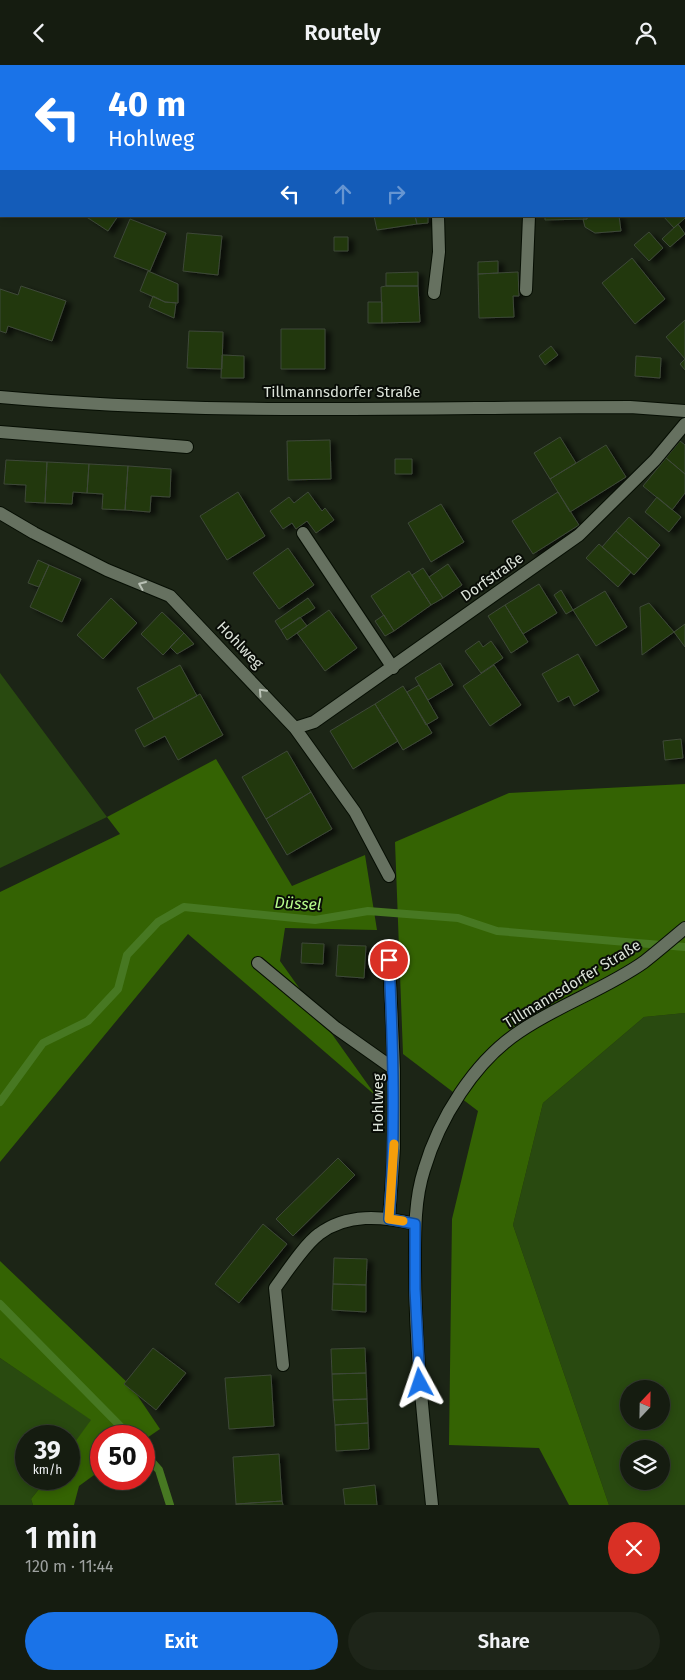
<!DOCTYPE html>
<html lang="en">
<head>
<meta charset="utf-8">
<style>
  body { margin:0; font-family:"Fira Sans",sans-serif; background:#1e2519; color:#f1f3f6; height:100vh; display:flex; flex-direction:column; font-size:19px; white-space:nowrap }
  * { box-sizing:border-box; margin:0 }
  p { font-size:16px; color:#9da19f }
  .icon { flex:none; width:28px; height:28px; fill:none; stroke:currentColor; stroke-width:2; stroke-linecap:round; stroke-linejoin:round }
  .map { position:relative; height:1440px; overflow:hidden }
  .details { display:flex; flex-direction:column; background:#151c10; flex:1 }
  .details>* { flex:none }
  .guide { position:absolute; left:0px; top:0px; width:685px; height:152px; box-shadow:0 2px 8px #0003,0 0 0 1px #343a30; background:#1a73e8; color:#fff; overflow:hidden }
  .needle { width:32px; rotate:22deg }
  .buttons { position:absolute; left:620px; top:1315px; display:grid; gap:10px }
  .buttons a { display:grid; place-items:center; width:50px; height:50px; border-radius:50%; background:#151c10; box-shadow:0 2px 8px #0003,0 0 0 1px #343a30; font-size:25px }
  .speed { position:absolute; left:15px; top:1360px; display:flex; gap:10px; font-size:25px; font-weight:700; text-align:center }
  .speed>* { display:grid; place-content:center; width:65px; height:65px; border-radius:50%; background:#151c10; box-shadow:0 2px 8px #0003,0 0 0 1px #343a30; line-height:1 }
  .speed small { font-size:12px; font-weight:400 }
  .speed .limit { border:8px solid #d22; background:#fff; color:#111 }
  .pin { position:absolute; display:grid; place-items:center; width:42px; height:42px; color:#fff; margin:-21px; border:2px solid #fff; border-radius:50%; box-shadow:0 1px 5px #0007 }
  .me { position:absolute; width:55px; margin:-28px; rotate:355deg; stroke-linejoin:round; filter:drop-shadow(0 0 4px #0008) }
  .turn { display:flex; align-items:center; gap:18px; height:105px; padding:0 25px; font-size:22px }
  .turn .icon { width:65px; height:65px; stroke-width:2.5 }
  .turn b { display:block; font-size:35px; line-height:42px }
  .lanes { display:flex; align-items:center; height:48px; padding:0 25px; background:#0003; justify-content:center; gap:25px; direction:ltr }
  .lanes .off { opacity:.35 }
  .round { display:grid; place-items:center; flex:none; width:52px; height:52px; border-radius:26px; background:#1e2519 }
  .overview { display:flex; align-items:center; justify-content:space-between; height:85px; padding:0 25px }
  h1 { font-size:30px; font-weight:600; line-height:38px }
  .action { display:flex; gap:10px; margin-top:auto; padding:10px 25px }
  .action a { flex:1; height:58px; border-radius:30px; background:#1a73e8; color:#fff; font-size:20px; font-weight:600; line-height:58px; text-align:center }
  .action a+a { background:#1e2519; color:#f1f3f6 }
  header { display:flex; justify-content:space-between; align-items:center; height:65px; padding:0 25px; background:#151c10; font-size:22px; font-weight:600 }
  .map>svg:first-child { display:block }
  .green { fill:#294a10; fill-rule:evenodd }
  .forest { fill:#346303 }
  .lines { fill:none; stroke-linecap:round; stroke-linejoin:round }
  .stream { stroke:#477822; stroke-width:8 }
  .building { fill:#20390c; stroke:#3e4838; filter:url(#shadow) }
  .service-casing { stroke:#060e03; stroke-width:14 }
  .minor-casing { stroke:#060e03; stroke-width:14 }
  .secondary-casing { stroke:#060e03; stroke-width:14 }
  .service { stroke:#667160; stroke-width:12 }
  .minor { stroke:#667160; stroke-width:12 }
  .secondary { stroke:#667160; stroke-width:12 }
  .oneway { stroke:#b9c1b5 }
  .route-casing { stroke:#114b97; stroke-width:12 }
  .route { stroke:#1a73e8; stroke-width:9 }
  .slow { stroke:#f59e0b; stroke-width:9 }
  .labels { text-anchor:middle; stroke-width:4; stroke-linejoin:round; paint-order:stroke }
  .street-label { font-size:15px; fill:#dce3d9; stroke:#090d07 }
  .water-label { font-size:16px; font-style:italic; fill:#b6fb8b; stroke:#090d07 }
</style>
</head>
<body>
<header><svg class="icon" aria-label="back" viewBox="0 0 24 24"><path d="M15 5l-7 7 7 7"/></svg>Routely<svg class="icon" aria-label="person" viewBox="0 0 24 24"><circle cx="12" cy="8" r="4"/><path d="M4 21q1-7 8-7t8 7"/></svg></header>
<div class="map">
<svg width="685" height="1440" viewBox="0 0 685 1440">
  <defs>
    <filter id="shadow"><feDropShadow dx="5.5" dy="3" stdDeviation="2.5" flood-color="#0009"/></filter>
  </defs>
  <rect width="100%" height="100%" fill="#1c2516"/>
  <path class="green" d="M0,608l107,144 -107,51z
    M685,948v492h-76l-96,-280 30,-122 101,-86zM629,1324h32v32h-32zM629,1384h32v32h-32z
    M0,1293l92,62 -23,30v-14h-43v43h21l-16,20 2,6h-33z"/>
  <path class="forest" d="M216,694l76,127 73,-31 12,75 -92,-2 -5,33 96,135 -188,-162 -188,228v-270l120,-58 -13,-17z
    M685,719v229l-41,4 -101,86 -30,122 96,280h-40l-30,-57 -90,-3 3,-226 26,-108 -75,-57 -8,-212 114,-49z
    M0,1196l131,125 29,43 -16,11v-4h-43v34l-22,16 -5,19h-41l-2,-6 16,-20h22v-29l22,-30 -91,-62z"/>
  <g class="lines">
    <path class="stream" d="M0,1037l43,-59 45,-22 30,-32 9,-34 31,-33 26,-15 131,13 53,-9 90,7 39,13 188,16
      M0,1239l130,132
      M144,1388l15,17 11,35"/>
  </g>
  <path class="building" d="M65,0h35v1h-35z
    M320,0h28l1,1h-30z
    M397,0h24l2,1h-27z
    M570,0h43l1,1h-46z
    M1,21v34l-1,1v-34z
    M1,91v46l-1,-1z
    M684,119l1,34 -11,10 -11,-12h21z
    M85,151h33l-10,15z
    M374,151h41l2,8 -40,6z
    M415,151h13v7l-11,1z
    M545,151h42v3l-42,1z
    M587,151h32l2,15 -26,2 -10,-6 -2,-8h4z
    M130,154l36,14 -16,38 -36,-14z
    M678,159l7,10 -15,13 -8,-8z
    M649,167l14,16 -14,13 -15,-16z
    M187,168l35,3 -4,39 -35,-4z
    M334,172h14v14h-14z
    M632,193l33,41 -30,25 -33,-41z
    M498,196v12l-20,1v-12z
    M148,206l30,13v19l-13,-1 -25,-11z
    M418,207v14h-32v-13z
    M518,207l1,24h-6l1,21 -35,1 -1,-44z
    M21,221l45,15 -14,40 -44,-15 -2,7 -6,-2v-42l18,6z
    M386,221h32l2,36 -38,1 -1,-36z
    M153,231l12,6 11,1 -2,15 -25,-11z
    M368,237h14v21h-14z
    M685,255v39l-19,-22z
    M281,264h44v40h-44z
    M189,266l34,1 -1,37 -35,-1z
    M551,281l7,9 -13,10 -6,-9z
    M222,290l22,1v22h-23z
    M636,291l25,2 -1,20 -25,-2z
    M685,294v11l-5,-6z
    M560,372l16,26 -26,16 -16,-26z
    M330,375l1,39 -43,1 -1,-39z
    M680,376l5,4v29l-19,-16z
    M606,380l20,32 -56,35 -20,-33z
    M666,393l19,16v19l-13,17 -29,-24z
    M395,394h17v15h-17z
    M6,395l41,2 -2,41 -20,-1 1,-17 -22,-1z
    M47,397l42,2 -2,29 -14,-1 -1,12 -27,-1z
    M89,399l39,2 -3,44 -23,-1 1,-15 -16,-1z
    M128,401l43,3 -1,28 -19,-1 -1,16 -25,-2z
    M238,427l27,44 -38,24 -27,-44z
    M308,427l14,19 3,-3 9,12 -18,13 -9,-12 -11,8 -4,-6 -9,6 -13,-18 19,-14 5,6z
    M558,427l21,33 -46,29 -21,-33z
    M657,432l24,20 -12,15 -24,-20z
    M441,439l23,38 -33,20 -23,-39z
    M629,452l31,28 -12,14 -32,-28z
    M616,466l32,28 -14,16 -32,-28z
    M599,479l32,28 -13,15 -32,-29z
    M288,483l26,37 -35,24 -26,-36z
    M38,495l11,5 -10,22 -11,-4z
    M448,499l14,21 -19,13 -14,-21z
    M49,500l32,14 -19,43 -32,-15z
    M423,503l20,30 -12,7 -19,-30z
    M409,506l22,34 -37,26 -23,-35z
    M539,519l18,29 -34,21 -18,-29z
    M561,525l12,20 -7,4 -12,-19z
    M605,526l22,36 -31,19 -23,-36z
    M111,533l26,25 -34,36 -26,-24z
    M308,533l7,10 -34,22 -6,-9z
    M649,538l25,29 -32,23 -2,-48z
    M505,540l23,37 -17,11 -23,-37z
    M329,545l28,38 -32,23 -28,-38z
    M162,547l22,21 -21,22 -22,-21z
    M384,550l10,16 -9,5 -10,-15z
    M300,552l7,9 -20,14 -6,-10z
    M685,559v23l-11,-15z
    M184,568l10,11 -17,10 -7,-7z
    M479,576l4,6 8,-6 12,17 -22,15 -16,-22z
    M578,589l21,37 -25,15 -5,-10 -11,6 -16,-28z
    M440,598l13,22 -25,15 -13,-22z
    M180,600l17,31 -43,23 -17,-31z
    M494,600l27,40 -31,21 -27,-40z
    M419,620l19,33 -12,7 -19,-33z
    M403,621l29,47 -29,17 -28,-46z
    M200,629l23,41 -45,25 -13,-24 -21,11 -9,-17z
    M375,639l23,37 -45,28 -23,-38z
    M681,674l2,19 -18,2 -2,-19z
    M287,686l24,41 -45,27 -24,-42z
    M311,727l21,37 -45,26 -21,-36z
    M302,878l22,1 -1,20 -22,-1z
    M338,880l28,1 -2,32 -28,-2z
    M338,1093l17,17 -62,61 -17,-17z
    M263,1159l24,20 -48,59 -24,-19z
    M334,1193l33,1 -1,26 -33,-1z
    M333,1219l33,1v27l-34,-2z
    M153,1283l33,25 -30,37 -32,-26z
    M365,1283l1,25 -34,1 -1,-25z
    M366,1308l1,26 -34,1 -1,-26z
    M271,1310l3,51 -45,3 -4,-51z
    M367,1334l1,24 -33,2 -2,-25z
    M368,1358l1,26 -33,2 -1,-26z
    M279,1389l3,47 -46,3 -3,-47z
    M375,1420l2,20h-32l-2,-16z
    M282,1436l1,4h-47v-1z"/>
  <g class="lines">
    <g class="service-casing">
      <path id="service" d="M0,0h1
        M526,225l3,-74
        M434,228l5,-41 -1,-36
        M0,367l187,15
        M303,468l90,135
        M258,898l78,65 58,41
        M389,1154l5,-71v-79l-5,-109
        M283,1300l-8,-77c11,-15 30,-44 44,-54 28,-21 63,-18 96,-10"/>
    </g>
    <g class="minor-casing">
      <path id="minor" d="M35,0v1
        M642,0l1,1
        M509,1l1,-1
        M684,43l1,2
        M0,448l34,20 73,37 63,26 125,132 60,84 34,64
        M295,663l19,-6 265,-187 76,-75 30,-36"/>
    </g>
    <g class="secondary-casing">
      <path id="secondary" d="M0,332c209,19 420,10 630,10l55,4
        M432,1440c-8,-79 -17,-158 -17,-237 0,-32 -1,-67 9,-98 15,-51 50,-108 95,-138 39,-27 87,-43 125,-70 14,-11 28,-23 41,-34"/>
    </g>
    <use href="#service" class="service"/>
    <use href="#minor" class="minor"/>
    <use href="#secondary" class="secondary"/>
  </g>
  <defs><path id="oneway-chevron" d="M-2-3.5L2.5 0L-2 3.5" fill="none" stroke-width="1.6" stroke-linecap="round" stroke-linejoin="round" transform="scale(1.25)"/></defs>
  <g class="oneway">
    <use href="#oneway-chevron" transform="translate(142 520) rotate(-157)"/>
    <use href="#oneway-chevron" transform="translate(262 627) rotate(-133)"/>
  </g>
  <g class="lines">
    <g class="route-casing">
      <path id="route" d="M389,895c4,88 7,171 0,259l26,5v65l5,94"/>
    </g>
    <use href="#route" class="route"/>
    <path class="slow" d="M394,1079l-5,75 14,2"/>
  </g>
  <g class="labels">
    <g class="street-label">
      <text x="342" y="332">Tillmannsdorfer Straße</text>
      <text transform="translate(492 512) rotate(-35)" y="5">Dorfstraße</text>
      <text transform="translate(240 580) rotate(46)" y="5">Hohlweg</text>
      <text transform="translate(572 919) rotate(-31)" y="5">Tillmannsdorfer Straße</text>
      <text transform="translate(378 1038) rotate(-90)" y="5">Hohlweg</text>
    </g>
    <g class="water-label">
      <text transform="translate(298 838) rotate(3)" y="6">Düssel</text>
    </g>
  </g>
</svg>
<div class="buttons">
<a><svg class="needle" viewBox="-14 -14 28 28"><path d="M0-13l5 13h-10z" fill="#e53935"/><path d="M0 13l5-13h-10z" fill="#9da19f"/></svg></a>
<a><svg class="icon" aria-label="layers" viewBox="0 0 24 24"><path d="M12 4l9 5-9 5-9-5zM3 14l9 5 9-5"/></svg></a>
</div>
<div class="speed"><div>39<small>km/h</small></div><div class="limit">50</div></div>
<div class="pin" style="left:389px;top:895px;background:#d93025"><svg class="icon" aria-label="arrive" viewBox="0 0 24 24"><path d="M6 21V4h12l-3 4 3 4H6"/></svg></div>
<svg class="me" style="left:420px;top:1318px" viewBox="-20 -20 40 40"><path d="M0-17L14 15 0 8-14 15z" fill="#1a73e8" stroke="#fff" stroke-width="4"/></svg>
<div class="guide">
<div class="turn"><svg class="icon" aria-label="left" viewBox="0 0 24 24"><path d="M17 20v-9H6M10 6l-5 5 5 5"/></svg><div><b>40 m</b>Hohlweg</div></div>
<div class="lanes"><svg class="icon" aria-label="left" viewBox="0 0 24 24"><path d="M17 20v-9H6M10 6l-5 5 5 5"/></svg><svg class="icon off" aria-label="ahead" viewBox="0 0 24 24"><path d="M12 20V5M6 11l6-6 6 6"/></svg><svg class="icon off" aria-label="right" viewBox="0 0 24 24"><path d="M7 20v-9h11M14 6l5 5-5 5"/></svg></div>
</div>
</div>
<section class="details">
<div class="overview"><div><h1>1 min</h1><p>120 m · 11:44</p></div><a class="round" style="background:#d93025;color:#fff"><svg class="icon" aria-label="close" viewBox="0 0 24 24"><path d="M6 6l12 12M18 6L6 18"/></svg></a></div>
<div class="action"><a>Exit</a><a>Share</a></div>
</section>
</body>
</html>
